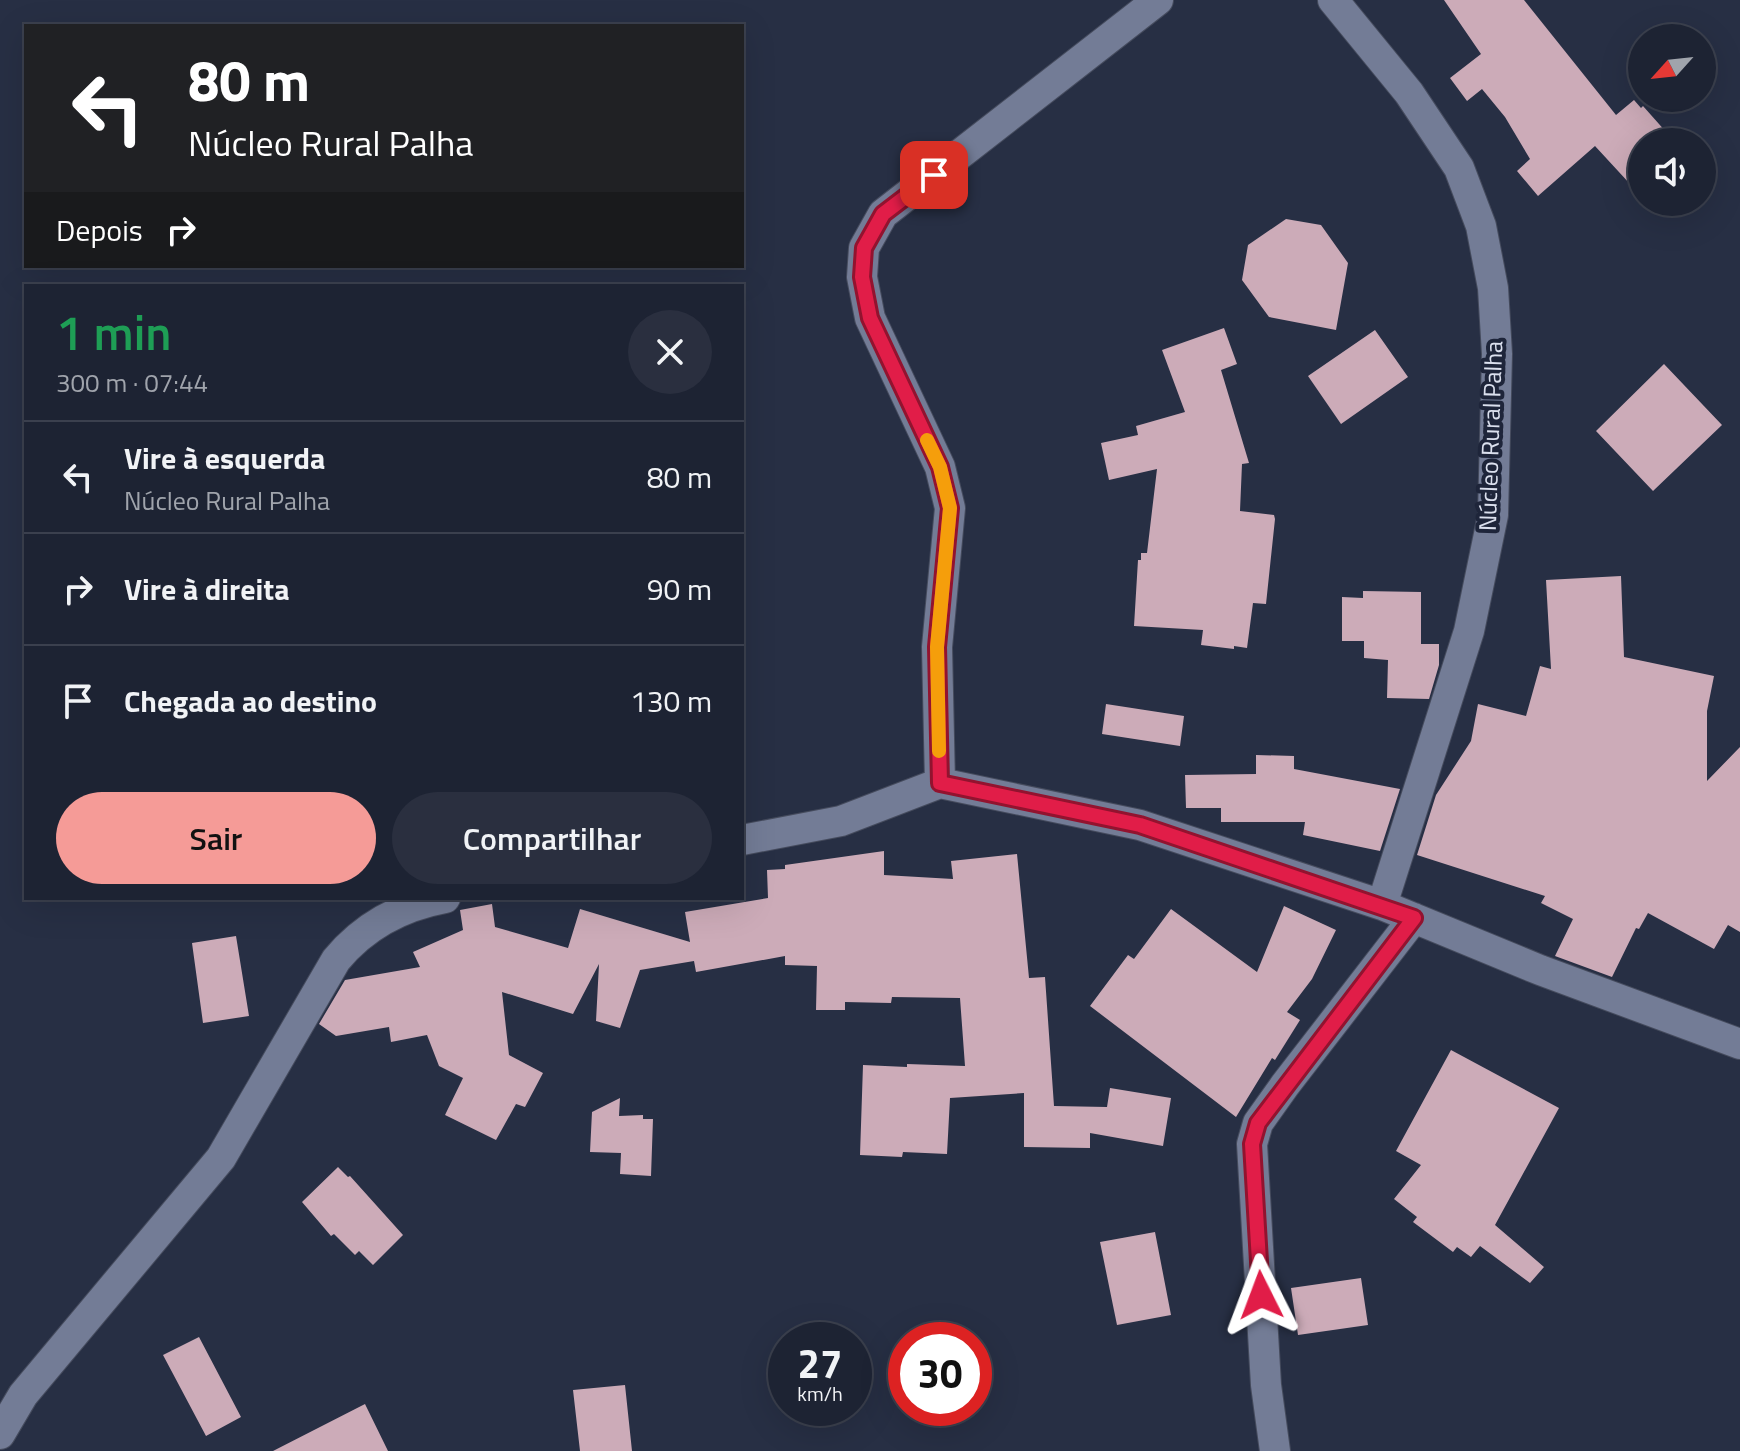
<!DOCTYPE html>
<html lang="pt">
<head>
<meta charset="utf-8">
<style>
  body { margin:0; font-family:"Titillium Web",sans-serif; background:#2a2f3f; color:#f1f3f6; height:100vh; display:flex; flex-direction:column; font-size:30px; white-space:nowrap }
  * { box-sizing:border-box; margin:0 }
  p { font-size:26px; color:#a0a4ac }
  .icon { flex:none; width:44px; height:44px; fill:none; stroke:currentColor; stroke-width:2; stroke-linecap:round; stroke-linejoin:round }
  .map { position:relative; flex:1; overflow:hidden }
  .sheet { position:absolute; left:24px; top:284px; width:720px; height:616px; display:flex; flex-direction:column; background:#1d2333; border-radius:0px; box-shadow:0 8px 32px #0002,0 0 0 2px #3b404e }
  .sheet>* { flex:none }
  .guide { position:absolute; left:24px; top:24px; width:720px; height:244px; border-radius:0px; box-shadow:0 8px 32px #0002,0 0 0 2px #3b404e; background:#202124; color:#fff; overflow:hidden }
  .needle { width:52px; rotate:243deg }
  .buttons { position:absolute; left:1628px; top:24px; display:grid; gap:16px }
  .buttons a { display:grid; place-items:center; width:88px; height:88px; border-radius:50%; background:#1d2333; box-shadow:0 8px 32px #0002,0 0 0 2px #3b404e; font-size:40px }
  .speed { position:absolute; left:768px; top:1322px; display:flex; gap:16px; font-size:40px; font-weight:700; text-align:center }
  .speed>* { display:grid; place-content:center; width:104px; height:104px; border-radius:50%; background:#1d2333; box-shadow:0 8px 32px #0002,0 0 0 2px #3b404e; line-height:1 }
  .speed small { font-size:20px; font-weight:400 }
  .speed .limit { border:12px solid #d22; background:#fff; color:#111 }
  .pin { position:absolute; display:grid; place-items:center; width:68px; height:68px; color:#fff; margin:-34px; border-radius:16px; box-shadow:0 4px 12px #0006 }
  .me { position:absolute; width:88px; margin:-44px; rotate:357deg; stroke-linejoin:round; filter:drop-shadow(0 0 6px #0008) }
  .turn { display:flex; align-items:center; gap:28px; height:168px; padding:0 32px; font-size:36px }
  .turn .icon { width:104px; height:104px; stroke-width:2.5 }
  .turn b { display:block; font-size:56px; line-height:68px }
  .then { display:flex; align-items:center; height:76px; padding:0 32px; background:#0003; gap:16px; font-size:30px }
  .round { display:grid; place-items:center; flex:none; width:84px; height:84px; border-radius:42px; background:#2a2f3f }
  .head { display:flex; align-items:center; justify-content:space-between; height:136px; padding:0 32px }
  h1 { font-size:48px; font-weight:600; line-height:60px; color:#1e9e55 }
  .action { display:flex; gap:16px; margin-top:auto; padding:16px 32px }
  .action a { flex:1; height:92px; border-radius:48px; background:#f59b97; color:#111; font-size:32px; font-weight:600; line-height:92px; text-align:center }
  .action a+a { background:#2a2f3f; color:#f1f3f6 }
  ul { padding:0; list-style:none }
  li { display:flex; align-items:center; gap:24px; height:112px; padding:0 32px; border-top:2px solid #3b404e }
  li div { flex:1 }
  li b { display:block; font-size:30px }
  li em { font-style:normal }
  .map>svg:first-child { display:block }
  .building { fill:#ccabb8 }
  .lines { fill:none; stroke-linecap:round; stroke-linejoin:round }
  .minor-casing { stroke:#454b5d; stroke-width:32 }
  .minor { stroke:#737c96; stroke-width:30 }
  .route-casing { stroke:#92132f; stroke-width:20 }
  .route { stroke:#e11d48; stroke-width:14 }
  .slow { stroke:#f59e0b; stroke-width:14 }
  .labels { text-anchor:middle; stroke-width:8; stroke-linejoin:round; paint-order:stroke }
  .street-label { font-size:24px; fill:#dbe0ee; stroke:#1e253a }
</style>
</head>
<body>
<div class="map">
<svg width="1740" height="1451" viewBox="0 0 1740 1451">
  <rect width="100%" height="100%" fill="#272f44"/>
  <path class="building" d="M1444,0h80l92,115 18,-15 7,8 2,-2 32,36h-33v55l-47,-51 -57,50 -21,-25 13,-12 -25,-42 -23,-28 -15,12 -17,-23 31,-24z
    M1286,219l35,6 27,38 -12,67 -67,-13 -27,-37 6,-35z
    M1224,328l13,36 -16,6 28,93 -7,1 -2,47 34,4 1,4 -9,85 -13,-1 -6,45 -13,-2v3l-33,-4 2,-15 -69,-4 4,-66h3v-7h6l10,-84 -48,11 -8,-37 37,-8 -2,-9 49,-14 -23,-62z
    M1375,330l33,47 -67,47 -33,-48z
    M1664,364l58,61 -69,66 -57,-60z
    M1621,576l3,81 90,19 -7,35v70l33,-34v185l-12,-7 -14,24 -66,-36 -9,16 -3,-1 -24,49 -57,-21 18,-37 -32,-16 4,-7 -128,-41 19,-60 35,-54 7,-37 48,12 14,-50 11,3 -5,-89z
    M1363,591l58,1v52h18v21l-10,34 -42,-1 1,-38 -24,-2v-17h-22v-44l21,1z
    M1106,704l78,12 -4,30 -78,-12z
    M1256,755l38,1v13l106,20 -20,62 -77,-16 2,-13h-84v-14h-35l-1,-33 71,-1z
    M884,851v24l69,4 -2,-18 66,-7 12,124 16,-1 9,129 53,1 3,-19 61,10 -8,48 -73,-13v15l-66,-1v-54l-74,5 -3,56 -44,-2 -1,5 -42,-2 3,-90 44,2v-3l58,2 -5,-68 -68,-1 -1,6 -46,-1v8h-29l1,-44 -32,-1v-9l-89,16 -2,-11 -54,9 -20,58 -24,-7 3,-57 -26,50 -71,-22 7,63 34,18 -18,34 -9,-3 -20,36 -51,-25 18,-37 -24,-12 -12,-31 -36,7 -2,-15 -53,9 -17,-12 26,-44 75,-13 -7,-15 50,-22 -3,-20 32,-6 3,23 73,21 12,-39 110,33 -5,-30 83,-14 -1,-28 18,-1v-4z
    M1284,906l52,24 -24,49 -25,33 13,8 -25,40 -3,-2 -36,59 -146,-111 38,-51 6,4 37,-50 86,63z
    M236,936l13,80 -46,7 -11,-80z
    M1451,1050l108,58 -64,117 49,42 -14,16 -50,-37 -9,11 -14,-10 -4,5 -40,-30 4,-5 -23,-18 27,-34 -25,-14z
    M620,1098l-1,18 24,-1v4h10l-2,57 -31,-2 1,-21 -31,-1 2,-40z
    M338,1167l10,10 2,-1 53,59 -30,30 -14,-14 -4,4 -21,-21 -3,2 -29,-34z
    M1155,1232l16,83 -54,10 -17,-83z
    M1361,1278l7,47 -70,10 -7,-47z
    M199,1337l42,80 -35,19 -43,-81z
    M625,1385l7,66h-52l-7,-61z
    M365,1404l23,47h-115z"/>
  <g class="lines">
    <g class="minor-casing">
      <path id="minor" d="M1333,0l76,93 50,75 22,58 12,62 4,66 -4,161 -24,116 -87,274
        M940,783l-3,-136 13,-139 -10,-41 -70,-149 -8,-41 2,-29 19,-34 275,-214
        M940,783l200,42 242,80 158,65 200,74
        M742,840l99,-19 99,-38
        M0,1434l23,-39 198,-237 115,-198c28,-34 66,-54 109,-62
        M1275,1451l-9,-66 -14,-241 6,-21 27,-38 129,-167"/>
    </g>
    <use href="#minor" class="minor"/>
  </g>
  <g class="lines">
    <g class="route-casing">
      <path id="route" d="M934,175l-51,39 -19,34 -2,29 8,41 70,149 10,41 -13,139 3,136 200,42 274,93 -156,205 -6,21 9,151"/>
    </g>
    <use href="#route" class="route"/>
    <path class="slow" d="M927,440l13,27 10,41 -13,139 2,104"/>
  </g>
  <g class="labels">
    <g class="street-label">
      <text transform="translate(1491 436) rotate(-88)" y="8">Núcleo Rural Palha</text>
    </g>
  </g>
</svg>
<div class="buttons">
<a><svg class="needle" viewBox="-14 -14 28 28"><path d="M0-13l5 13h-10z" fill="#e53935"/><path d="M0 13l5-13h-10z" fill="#a0a4ac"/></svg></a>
<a><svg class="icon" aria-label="sound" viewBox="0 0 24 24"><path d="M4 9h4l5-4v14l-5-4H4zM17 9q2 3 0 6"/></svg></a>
</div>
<div class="speed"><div>27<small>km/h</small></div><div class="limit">30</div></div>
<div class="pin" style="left:934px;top:175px;background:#d93025"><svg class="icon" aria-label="arrive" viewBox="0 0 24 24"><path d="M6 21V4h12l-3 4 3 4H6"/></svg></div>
<svg class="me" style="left:1261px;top:1295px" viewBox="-20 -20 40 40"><path d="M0-17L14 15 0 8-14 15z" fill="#e11d48" stroke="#fff" stroke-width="4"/></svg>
<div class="guide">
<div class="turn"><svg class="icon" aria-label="left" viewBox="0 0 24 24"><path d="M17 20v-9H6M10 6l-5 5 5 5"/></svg><div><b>80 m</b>Núcleo Rural Palha</div></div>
<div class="then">Depois<svg class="icon" aria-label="right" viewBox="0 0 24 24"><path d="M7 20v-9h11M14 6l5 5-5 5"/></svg></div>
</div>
<section class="sheet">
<div class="head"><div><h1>1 min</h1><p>300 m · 07:44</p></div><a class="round"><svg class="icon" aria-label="close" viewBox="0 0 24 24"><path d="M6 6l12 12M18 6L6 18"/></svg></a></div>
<ul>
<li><svg class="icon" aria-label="left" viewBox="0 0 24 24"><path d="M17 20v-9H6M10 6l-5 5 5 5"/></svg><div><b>Vire à esquerda</b><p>Núcleo Rural Palha</p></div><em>80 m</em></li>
<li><svg class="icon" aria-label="right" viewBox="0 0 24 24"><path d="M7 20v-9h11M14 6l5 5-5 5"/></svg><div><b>Vire à direita</b></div><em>90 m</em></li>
<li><svg class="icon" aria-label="arrive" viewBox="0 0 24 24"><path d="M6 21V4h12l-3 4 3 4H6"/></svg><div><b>Chegada ao destino</b></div><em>130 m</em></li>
</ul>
<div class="action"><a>Sair</a><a>Compartilhar</a></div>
</section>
</div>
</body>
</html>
